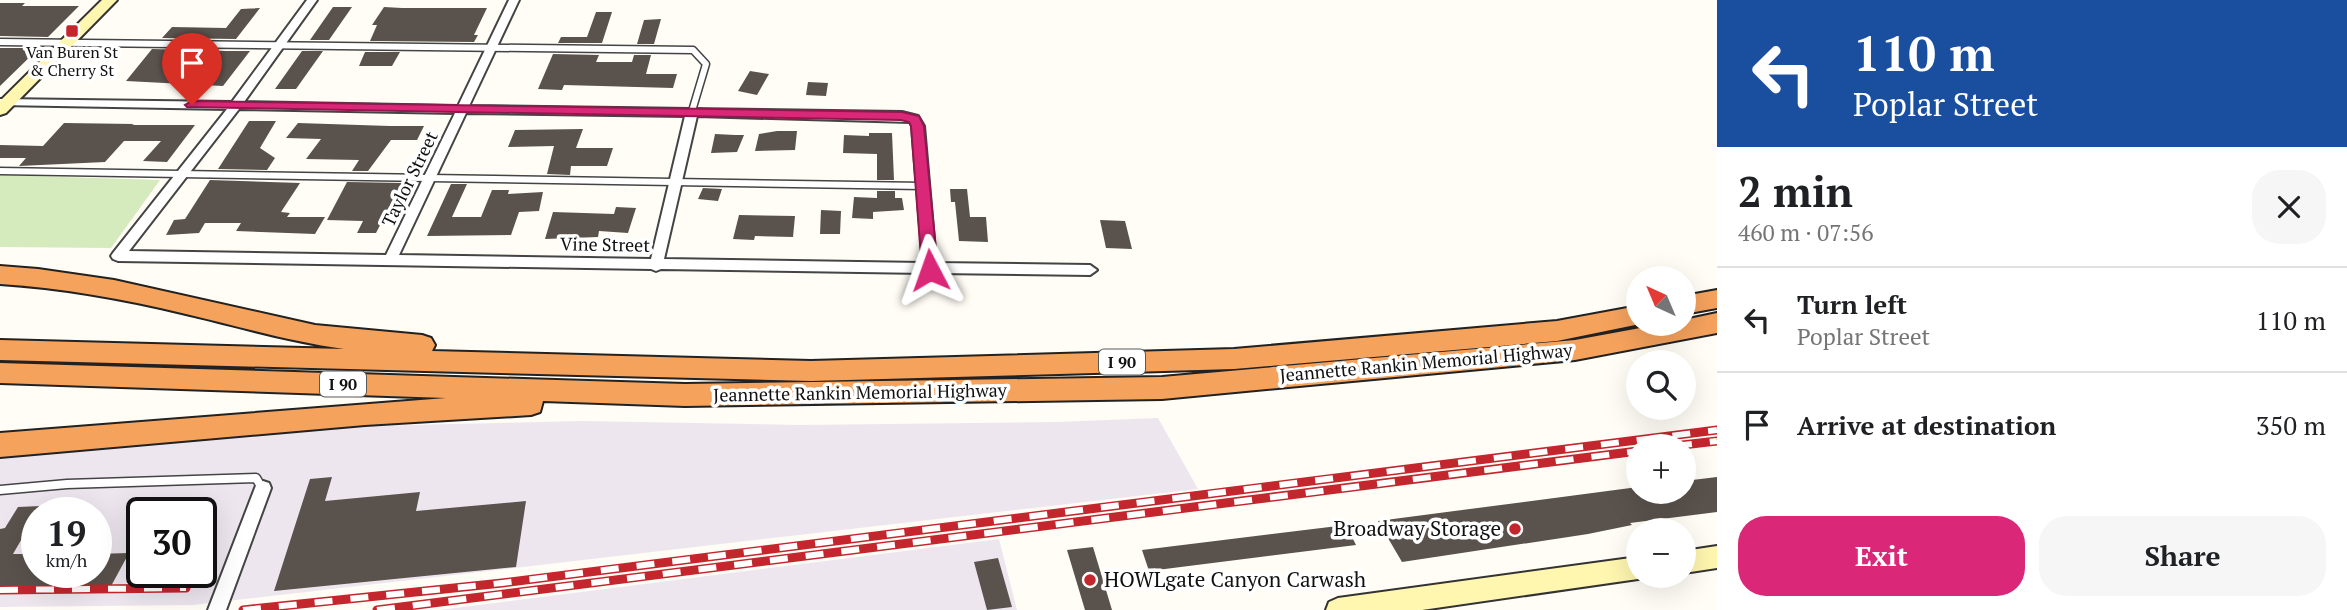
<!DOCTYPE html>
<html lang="en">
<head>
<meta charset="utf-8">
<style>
  body { margin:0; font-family:"PT Serif",serif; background:#f6f6f6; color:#202124; height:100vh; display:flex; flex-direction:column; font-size:26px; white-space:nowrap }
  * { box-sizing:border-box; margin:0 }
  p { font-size:23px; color:#757577 }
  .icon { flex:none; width:38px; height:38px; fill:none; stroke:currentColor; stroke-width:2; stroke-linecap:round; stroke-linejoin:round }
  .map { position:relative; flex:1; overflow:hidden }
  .details { display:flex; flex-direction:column; background:#fff; width:630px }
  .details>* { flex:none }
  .hud { background:#1a4fa0; color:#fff; overflow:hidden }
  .needle { width:46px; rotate:316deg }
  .tools { position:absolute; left:1626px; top:266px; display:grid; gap:14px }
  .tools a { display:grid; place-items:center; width:70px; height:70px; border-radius:50%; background:#fff; box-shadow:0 7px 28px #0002; font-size:35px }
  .speed { position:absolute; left:21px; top:497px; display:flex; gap:14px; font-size:35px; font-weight:700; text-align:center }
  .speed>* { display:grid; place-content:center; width:91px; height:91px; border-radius:50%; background:#fff; box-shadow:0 7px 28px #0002; line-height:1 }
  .speed small { font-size:18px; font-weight:400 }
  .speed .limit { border:4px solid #111; border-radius:10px; background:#fff; color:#111 }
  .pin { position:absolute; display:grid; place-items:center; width:60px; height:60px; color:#fff; margin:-72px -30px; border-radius:50% 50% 50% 0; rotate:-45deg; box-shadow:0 0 7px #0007 }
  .pin .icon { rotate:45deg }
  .me { position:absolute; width:77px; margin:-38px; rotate:356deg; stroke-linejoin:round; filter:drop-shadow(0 0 5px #0008) }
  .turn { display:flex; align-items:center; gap:24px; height:147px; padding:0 21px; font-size:32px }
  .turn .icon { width:91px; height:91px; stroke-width:2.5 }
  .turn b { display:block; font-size:49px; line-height:60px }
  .round { display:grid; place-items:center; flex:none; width:74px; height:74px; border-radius:28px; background:#f6f6f6 }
  .overview { display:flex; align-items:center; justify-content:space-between; height:119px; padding:0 21px }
  h1 { font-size:42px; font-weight:600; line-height:52px }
  .cta { display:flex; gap:14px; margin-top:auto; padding:14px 21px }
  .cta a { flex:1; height:80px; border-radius:28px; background:#db2777; color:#fff; font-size:28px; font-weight:600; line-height:80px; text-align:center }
  .cta a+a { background:#f6f6f6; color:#202124 }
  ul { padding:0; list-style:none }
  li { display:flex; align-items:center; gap:21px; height:105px; padding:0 21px; border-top:2px solid #e0e0e0 }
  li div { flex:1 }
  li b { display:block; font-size:26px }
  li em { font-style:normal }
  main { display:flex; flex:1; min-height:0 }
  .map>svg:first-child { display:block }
  .industrial { fill:#eee6ef; fill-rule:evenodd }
  .green { fill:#d5ebbd }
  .building { fill:#5a524d }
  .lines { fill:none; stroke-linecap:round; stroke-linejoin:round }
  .lane-far1-casing { stroke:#444; stroke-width:9 }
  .lane-casing { stroke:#444; stroke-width:11 }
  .street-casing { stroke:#444; stroke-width:4 }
  .secondary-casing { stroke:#333; stroke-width:4 }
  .highway-casing { stroke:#222; stroke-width:4 }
  .lane-far1 { stroke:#fff; stroke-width:6 }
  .lane { stroke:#fff; stroke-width:8 }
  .street { fill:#fff; fill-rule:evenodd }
  .secondary { fill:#fff6b0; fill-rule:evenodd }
  .highway { fill:#f5a25d; fill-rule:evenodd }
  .rail-casing { stroke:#c4262e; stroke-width:9 }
  .rail { stroke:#fff; stroke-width:6; stroke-dasharray:18; stroke-linecap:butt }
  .route { fill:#db2777; stroke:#8e194d; stroke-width:2 }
  .poi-dot { fill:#c4262e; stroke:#fff; stroke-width:2.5 }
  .labels { text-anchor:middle; stroke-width:7; stroke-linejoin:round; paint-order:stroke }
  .far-poi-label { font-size:16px; fill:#111; stroke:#fff }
  .shield { fill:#fff; stroke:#585858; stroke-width:2 }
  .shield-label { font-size:16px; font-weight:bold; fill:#111 }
  .street-label { font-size:18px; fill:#111; stroke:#fff }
  .near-poi-label { font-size:21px; fill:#111; stroke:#fff; text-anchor:end }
</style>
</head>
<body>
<main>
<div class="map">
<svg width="1717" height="610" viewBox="0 0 1717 610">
  <rect width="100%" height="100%" fill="#fffdf5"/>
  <path class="industrial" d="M1158,418l40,71 -1005,116 -193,2v-150l322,-30 260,-6 218,4 256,-3zM37,513h59v59h-59zM142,513h59v59h-59z
    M999,539l18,71h-577z"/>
  <path class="green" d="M0,175l160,5 -49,68 -111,-1z"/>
  <path class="building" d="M0,3h25l-3,3h57l-31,31 -48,-1z
    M333,7h19l-23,33h-19z
    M384,7l18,1h85l-13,27h4l-4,7 -104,-1 7,-16h-5z
    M260,8l-24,31 -74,-1 10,-11 54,1 15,-19z
    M596,12h16l-10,31h-44l3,-6h26z
    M661,19l-7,25h-17l7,-24z
    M0,48h39l-39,38z
    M152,49l74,2h24l-27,35 -97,-5z
    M302,51h21l-27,38h-21z
    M365,52h35l-8,14h-33z
    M553,54l46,1 -3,7h36l2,-7h17l-5,19h31l-4,14 -109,-3 -2,5 -24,-1z
    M750,71l19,3 -12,21 -19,-4z
    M808,82l20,1 -2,13 -20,-1z
    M249,121h27l-16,27 15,10 -8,12 -49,-1z
    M64,123l70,1 -2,1h63l-28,37 -24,-1 18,-20h-37l-19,21 -86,4 7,-8h-26v-13l43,1z
    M298,123l92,3h34l-7,14h-26l-23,31h-16l7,-11 -53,-1 15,-20 -35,-1z
    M583,129l-7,19h37l-6,18h-36l-1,9 -23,-1 7,-28 -46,1 7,-17z
    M777,131h20l-2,19 -40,1 4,-17z
    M869,133h23l2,47h-17v-26l-34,-1 1,-18 25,1z
    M715,134l20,1h9l-7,17 -26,1z
    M210,180l90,3 -19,29 9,1 -3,4h38l-10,17 -79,-3 5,-8h-36l-6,10 -33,2 8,-15 11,-1z
    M347,182l58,1 -6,12 -3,-1 -20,39h-19l6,-12 -36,-1z
    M451,184h16l-15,33h29l11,-27h17l-1,4 35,-2 -4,19 -20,1 -8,23 -84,1z
    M703,188l19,1 -4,12 -20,-2z
    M950,189h17l3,28h16l2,25 -29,-1 -4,-39h-4z
    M877,191h18v7h7l2,12 -31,2v7l-21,-1 2,-21 23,1z
    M616,207l20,1 -8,25 -29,-2 -1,6 -53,2 8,-27 61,2z
    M821,210l20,1 -1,23h-20z
    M739,215l56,1 -2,21 -38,-1 -1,4 -21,-1z
    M1100,220l25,1 7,28 -26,-1z
    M332,477l-7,24 95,-9 -4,19 110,-10 -10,66 -242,24 36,-112z
    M1717,477v35l-87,11 2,2 -44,9 -186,28 -24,-41 260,-34v5h46v-11z
    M41,506l-28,48h24v18h59v-18l33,-1 -19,35 -110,2v-61l5,-1 13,-21z
    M1346,525l10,20 -207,26 -7,-21z
    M1093,547l19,63h-27l-18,-60z
    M998,558l14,49 -25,3 -13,-48z"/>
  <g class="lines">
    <g class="lane-far1-casing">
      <path id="lane-far1" d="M0,42l693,8 13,14 -14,47
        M0,171l923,15"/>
    </g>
    <g class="lane-casing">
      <path id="lane" d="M0,490l67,-6 189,-6 6,10"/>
    </g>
    <g class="street-casing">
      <path id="street" d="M307,0h10l-73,102 214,4 51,-106h10l-50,106 433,6 16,4 6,10 12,137 154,2 7,5 -7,5 -155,-2 -5,2 -5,-2 -264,-4 -5,2 -5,-2 -533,-8 -5,-2 -2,-3 2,-3 114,-144 -227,-4v-6l232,3zM239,109l216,4 -69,142 -257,-4zM466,113l219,3 -34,143 -252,-4zM697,116l213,6 2,4 11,137 -259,-4z
        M263,481l6,2 2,5 -45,122h-18l47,-122 2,-5z"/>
    </g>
    <g class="secondary-casing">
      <path id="secondary" d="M102,0h15l-111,113 -6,2v-14z
        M1717,546v22l-33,5v-22z
        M1638,557v19h9l-9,3 -216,31h-96l3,-8 9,-4z"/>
    </g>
    <g class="highway-casing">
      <path id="highway" d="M0,266l38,3 76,11 201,45 107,10 9,3 4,7 -3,6 379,10 423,-12 323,-28 81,-15v18h2l-83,17 -323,28 -423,12 -811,-21v-20l344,9c-54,-7 -106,-23 -158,-35 -62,-15 -123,-26 -186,-30z
        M1717,290v18l-33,6v-18z
        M1717,313v20l-142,27 -413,39 -477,7 -142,-5 -3,11 -9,3 -166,10 -365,32v-24l446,-35 -446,-15v-20l685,21 477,-7 413,-37 87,-16h22v-4z"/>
    </g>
    <use href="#lane-far1" class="lane-far1"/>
    <use href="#lane" class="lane"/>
    <use href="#street" class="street"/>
    <use href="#secondary" class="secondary"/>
    <use href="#highway" class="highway"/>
    <g class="rail-casing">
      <path id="rail" d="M1674,446l43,-5
        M0,590l186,-2
        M243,610l259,-27 1215,-153
        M377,610l1261,-159"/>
    </g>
    <use href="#rail" class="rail"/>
  </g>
  <path class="route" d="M192,101l710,11 17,4 5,10 14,144 -8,5 -8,-5 -11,-144 -2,-4 -8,-2 -714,-13 -2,-2z"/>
  <g class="poi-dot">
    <rect x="65" y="24" width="14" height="14" rx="3.5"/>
    <circle cx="1515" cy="529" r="7"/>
    <circle cx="1090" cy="580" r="7"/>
  </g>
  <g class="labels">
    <g class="far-poi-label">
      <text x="72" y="58">Van Buren St<tspan x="72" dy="18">&amp; Cherry St</tspan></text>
    </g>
    <g class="shield">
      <rect x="1099" y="349.5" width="46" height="25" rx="5"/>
      <rect x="320" y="371.5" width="46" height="25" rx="5"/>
    </g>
    <g class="shield-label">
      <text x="1122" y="368">I 90</text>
      <text x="343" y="390">I 90</text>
    </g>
    <g class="street-label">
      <text transform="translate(410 179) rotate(-64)" y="6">Taylor Street</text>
      <text transform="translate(605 245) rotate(1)" y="6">Vine Street</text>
      <text transform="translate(1426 363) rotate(-5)" y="6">Jeannette Rankin Memorial Highway</text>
      <text transform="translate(860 393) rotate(-1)" y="6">Jeannette Rankin Memorial Highway</text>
    </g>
    <g class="near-poi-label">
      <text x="1501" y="536">Broadway Storage</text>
      <text x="1104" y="587" text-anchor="start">HOWLgate Canyon Carwash</text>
    </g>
  </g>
</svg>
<div class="tools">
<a><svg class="needle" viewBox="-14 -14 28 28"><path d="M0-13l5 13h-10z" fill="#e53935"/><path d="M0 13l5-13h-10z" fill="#757577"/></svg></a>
<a><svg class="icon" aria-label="search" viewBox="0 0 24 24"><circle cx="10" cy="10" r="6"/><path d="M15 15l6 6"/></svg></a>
<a>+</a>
<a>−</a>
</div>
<div class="speed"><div>19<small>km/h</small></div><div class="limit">30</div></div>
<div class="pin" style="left:192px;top:105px;background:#d93025"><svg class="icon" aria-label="arrive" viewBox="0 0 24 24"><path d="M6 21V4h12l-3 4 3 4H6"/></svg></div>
<svg class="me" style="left:930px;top:270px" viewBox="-20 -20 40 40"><path d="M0-17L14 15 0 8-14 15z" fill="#db2777" stroke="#fff" stroke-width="4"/></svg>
</div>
<section class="details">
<div class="hud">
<div class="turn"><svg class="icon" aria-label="left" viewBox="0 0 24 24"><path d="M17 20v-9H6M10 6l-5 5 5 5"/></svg><div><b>110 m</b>Poplar Street</div></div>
</div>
<div class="overview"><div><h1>2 min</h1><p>460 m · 07:56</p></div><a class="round"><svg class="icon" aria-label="close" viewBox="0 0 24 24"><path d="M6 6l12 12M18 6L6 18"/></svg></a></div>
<ul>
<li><svg class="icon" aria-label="left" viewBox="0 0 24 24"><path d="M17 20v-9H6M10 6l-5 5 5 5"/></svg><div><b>Turn left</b><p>Poplar Street</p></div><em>110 m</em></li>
<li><svg class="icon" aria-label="arrive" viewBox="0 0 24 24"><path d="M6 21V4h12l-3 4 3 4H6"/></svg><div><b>Arrive at destination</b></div><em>350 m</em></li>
</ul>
<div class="cta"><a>Exit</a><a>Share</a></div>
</section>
</main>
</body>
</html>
